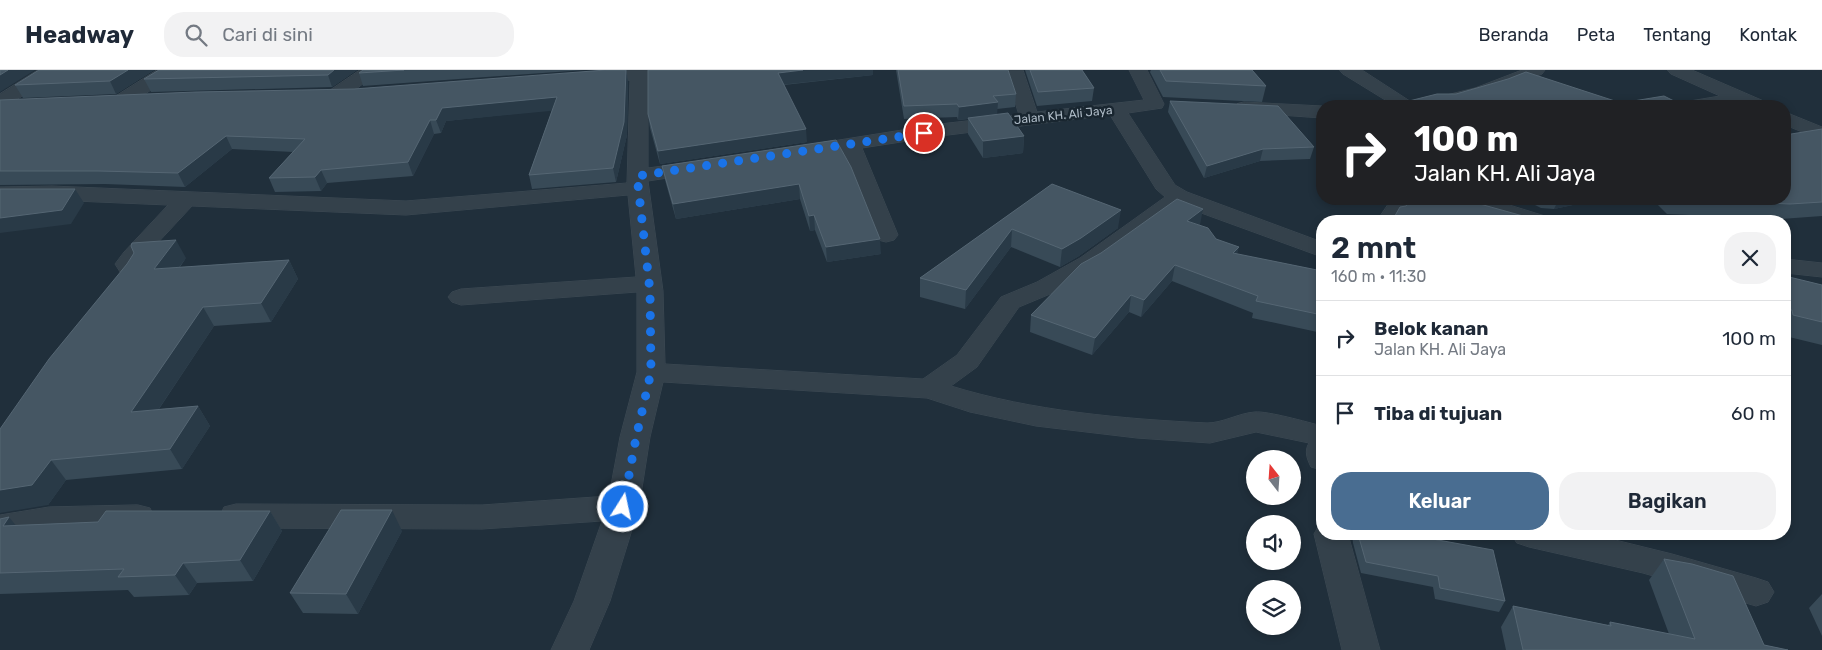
<!DOCTYPE html>
<html lang="id">
<head>
<meta charset="utf-8">
<style>
  body { margin:0; font-family:Rubik,sans-serif; background:#f2f2f3; color:#1f2937; height:100vh; display:flex; flex-direction:column; font-size:19px; white-space:nowrap }
  * { box-sizing:border-box; margin:0 }
  p { font-size:16px; color:#747a83 }
  .icon { flex:none; width:28px; height:28px; fill:none; stroke:currentColor; stroke-width:2; stroke-linecap:round; stroke-linejoin:round }
  .map { position:relative; flex:1; overflow:hidden }
  .sheet { position:absolute; left:1316px; top:145px; width:475px; height:325px; display:flex; flex-direction:column; background:#fff; border-radius:20px; box-shadow:0 2px 8px #0003 }
  .sheet>* { flex:none }
  .top-card { position:absolute; left:1316px; top:30px; width:475px; height:105px; border-radius:20px; box-shadow:0 2px 8px #0003; background:#202124; color:#fff; overflow:hidden }
  .needle { width:32px; rotate:343deg }
  .controls { position:absolute; left:1246px; top:380px; display:grid; gap:10px }
  .controls a { display:grid; place-items:center; width:55px; height:55px; border-radius:50%; background:#fff; box-shadow:0 2px 8px #0003; font-size:25px }
  .pin { position:absolute; display:grid; place-items:center; width:42px; height:42px; color:#fff; margin:-21px; border:2px solid #fff; border-radius:50%; box-shadow:0 1px 5px #0007 }
  .me { position:absolute; width:55px; margin:-28px; rotate:10deg; stroke-linejoin:round; filter:drop-shadow(0 0 4px #0008) }
  .turn { display:flex; align-items:center; gap:18px; height:105px; padding:0 15px; font-size:22px }
  .turn .icon { width:65px; height:65px; stroke-width:2.5 }
  .turn b { display:block; font-size:35px; line-height:42px }
  .round { display:grid; place-items:center; flex:none; width:52px; height:52px; border-radius:20px; background:#f2f2f3 }
  .summary { display:flex; align-items:center; justify-content:space-between; height:85px; padding:0 15px }
  h1 { font-size:30px; font-weight:600; line-height:38px }
  .action { display:flex; gap:10px; margin-top:auto; padding:10px 15px }
  .action a { flex:1; height:58px; border-radius:20px; background:#496d91; color:#fff; font-size:20px; font-weight:600; line-height:58px; text-align:center }
  .action a+a { background:#f2f2f3; color:#1f2937 }
  ul { padding:0; list-style:none }
  li { display:flex; align-items:center; gap:15px; height:75px; padding:0 15px; border-top:1px solid #e0e1e3 }
  li div { flex:1 }
  li b { display:block; font-size:19px }
  li em { font-style:normal }
  header { display:flex; align-items:center; gap:30px; box-sizing:border-box; height:70px; padding:0 25px; background:#fff; border-bottom:1px solid #e0e1e3 }
  header strong { font-size:24px }
  nav { display:flex; gap:28px; margin-inline-start:auto; font-size:18px }
  .search { width:350px; height:45px; background:#f2f2f3; display:flex; align-items:center; gap:12px; box-sizing:border-box; padding:0 18px; border-radius:20px; color:#747a83; font-size:19px }
  .map>svg:first-child { display:block }
  .lines { fill:none; stroke-linecap:round; stroke-linejoin:round }
  .minor-casing { stroke:#3d4a54; stroke-width:1 }
  .minor { fill:#34414b; fill-rule:evenodd }
  .wall { fill:#384a57 }
  .shaded-wall { fill:#293a47 }
  .building { fill:#455663; stroke:#556673 }
  .route { stroke:#1a73e8; stroke-width:9; stroke-dasharray:0 16.2 }
  .labels { text-anchor:middle; stroke-width:5; stroke-linejoin:round; paint-order:stroke }
  .far-street-label { font-size:12px; fill:#afbcc7; stroke:#192630 }
</style>
</head>
<body>
<header>
<strong>Headway</strong>
<div class="search"><svg class="icon" aria-label="search" viewBox="0 0 24 24"><circle cx="10" cy="10" r="6"/><path d="M15 15l6 6"/></svg>Cari di sini</div>
<nav><a>Beranda</a><a>Peta</a><a>Tentang</a><a>Kontak</a></nav>
</header>
<div class="map">
<svg width="1822" height="580" viewBox="0 0 1822 580">
  <rect width="100%" height="100%" fill="#202f3b"/>
  <g class="lines">
    <g class="minor-casing">
      <path id="minor" d="M38,0h21l-3,4 -49,32 -7,2v-14z
        M157,0h21l-3,4 -45,30 -7,2 -7,-2 -2,-4 2,-4z
        M360,0h21l-38,29 -7,2 -7,-2 -2,-4 2,-4z
        M621,0h72l-3,4 -42,4v90l52,-7 7,2 3,4 -3,4 -7,2 -52,8 15,110 2,73 258,15 34,-24 44,-58 36,-15 43,-24 85,-61 -9,-8 -46,-74 -170,21 -78,12 36,87 -4,5 -8,2 -8,-2 -4,-5 -31,-84 -41,6 -7,-2 -3,-4 3,-4 145,-23 79,-9 -14,-45h18l14,42 107,-12 -15,-30h18l17,34 -2,4 -34,5 47,72 12,7 135,50v15l-140,-51 -84,62 -43,24 -36,15 -42,60 -26,19c81,25 172,33 256,37 16,0 32,-10 48,-11 13,-1 52,10 67,14v44l-11,-3c-4,-8 -7,-16 -2,-24l-53,-11 -46,11 -73,-5 -101,-12 -66,-14 -43,-14 -264,-16 -13,55 -11,70 -29,94 -21,49h-38l23,-49 28,-80 -120,8 -246,-1 -12,-3 -4,-9 4,-9 12,-3 246,1 127,-9 11,-59 17,-65v-80l-176,13 -9,-3 -4,-5 4,-5 9,-3 175,-12 -8,-82 -222,20 -214,-9 -52,56 -1,2 4,6 -3,5 -9,2 -9,-2 -7,-11 9,-12 44,-47 -116,-5 -52,1v-14l52,-1 354,15 221,-18 3,-103 -40,3 -6,-1 -3,-4 3,-4z
        M1340,0h22l54,35 2,-3 57,-14 47,-18h23l-3,4 -40,17 -51,15h-56l-52,-32z
        M1668,0h24l74,32 2,4h-24l-6,-2 -14,2h-42l2,-4 36,-6 -49,-22z
        M1244,32l78,4v12l-85,-6 -2,-4 2,-4z
        M1785,42l37,15v13l-37,-15z
        M1392,129h22l-15,22h-22z
        M1457,129h33l55,17 3,5h-33l-55,-17z
        M1785,189l37,4v14l-37,-4z
        M138,435l12,3 4,9 -4,9 -12,3 -89,2 -49,10v-26l49,-8z
        M1322,454v10h26l32,116h-38l-28,-116 5,-9z
        M1512,464h79l81,20 84,24 12,4 6,10 -6,10 -12,4 -113,-33 -114,-26 -12,-4z"/>
    </g>
    <use href="#minor" class="minor"/>
  </g>
  <path class="wall" d="M154,0l-38,24 -93,4 -8,-13z
    M357,0l-25,17 -181,5 -7,-13z
    M363,0h221l-221,16 -4,-13z
    M626,0l2,11 -1,54 -11,47 -84,7 -3,-14 23,-65 -106,11 -5,12 -7,1 -21,42 -86,7 -6,8 -46,1 -6,-14 24,-26 -61,-3 -47,38 -80,-3 -105,1v-85l354,-11z
    M648,0l225,5 -89,10 23,57 -147,22 -10,-36 -2,-14z
    M896,0h112l8,24 -1,13 -18,2v5l27,22 -1,17 -40,5 -15,-24v-15l-10,1 -1,-3 -53,2z
    M1025,0h57l12,18 -2,13 -55,5z
    M1151,0h101l14,16 -4,16 -99,-5 -13,-25z
    M1170,31l144,46 -4,12 -50,2 -56,17 -36,-66z
    M1822,59v87l-41,3 -114,-5 -15,-15h133z
    M836,70l45,114 -54,8 -12,-32 -5,1 -10,-32 -124,20 -11,-39 -3,-14z
    M1052,114l66,44 -39,28 -19,11 -49,-20 -46,62 -45,-12v-19z
    M1523,129h78l-47,10 -13,-1z
    M1200,155l16,14 21,15 85,17v62l-70,-15 1,-5 -81,-32 -31,36 -12,-5 -37,43 -62,-23 1,-17z
    M186,188l-6,9 109,-7 9,19 -27,43 -57,4 -55,83 39,-3 12,20 -28,43 -116,11 -18,25 -48,-76z
    M1785,206l37,9v60l-37,-9z
    M270,441l12,20 -29,50 -56,2 -8,12 -55,2 -6,-7 -128,4v-75l16,6 82,-3z
    M402,461l-44,83 -55,-1 -13,-20z
    M1352,464h64v2l89,65 -6,11 -64,-13 -2,-12 -72,-14 -8,-30z
    M1664,489l100,86 24,5h-282l-5,-23 12,-21 95,19 2,-3 59,12 -20,-54z
    M1822,524v42l-13,-28z"/>
  <path class="shaded-wall" d="M8,0h27l-35,22v-17z
    M128,0h26l-38,24 -6,-13z
    M334,0h23l-25,17 -4,-12z
    M626,0l2,11 -1,54 -11,47 -3,-14z
    M803,0h70v5l-94,10 -1,-12z
    M557,27l3,13 -114,11 -5,12 -5,-13 6,-12z
    M998,32l-1,14 -39,4 1,-13z
    M430,50l4,14 -21,42 -5,-14z
    M806,59l1,13 -147,22 -2,-13z
    M226,66l6,13 -47,38 -7,-14z
    M1024,66l-1,17 -40,5v-17z
    M1263,79l-3,12 -56,17 3,-12z
    M321,100l6,13 -6,8 -6,-14z
    M799,114l1,15 -124,20 -3,-15z
    M75,119l9,14 -13,21 -71,9v-15z
    M1559,129h42l-47,10z
    M1203,139l-3,16 -13,-4z
    M1121,140l-3,18 -39,28 -19,11 2,-18z
    M814,145l1,15 -5,1 -1,-15z
    M1012,159l-1,18 -46,62 1,-19z
    M880,169l1,15 -54,8 -1,-15z
    M176,170l10,18 -22,29 -10,-18z
    M1239,177l-4,16 -2,-10z
    M289,190l9,19 -27,43 -10,-19z
    M1175,195l-3,16 -31,36 3,-17z
    M1131,225l-2,17 -37,43 3,-17z
    M203,237l11,19 -70,105 -13,-19z
    M198,336l12,20 -28,43 -12,-20z
    M51,390l15,20 -18,25 -48,8v-23z
    M392,440l10,21 -44,83 -12,-20z
    M270,441l12,20 -29,50 -13,-21z
    M9,447l17,21 -23,-12z
    M183,493l14,20 -8,12 -14,-20z"/>
  <path class="building" d="M0,0h8l-8,5z
    M39,0h89l-18,11 -95,4z
    M159,0h175l-6,5 -184,4z
    M363,0h41l-45,3z
    M606,0h20l-2,52 -11,46 -84,7 28,-78 -115,11 -6,12h-6l-22,42 -87,8 -6,7 -46,1 36,-39 -79,-3 -48,37 -80,-2h-98v-71l195,-8 159,-3z
    M648,0h155l-25,3 28,56 -148,22 -10,-37z
    M898,0h110l8,24 -23,2 5,6 -39,5 -2,-3 -53,2z
    M1030,0h52l12,18 -56,4z
    M1160,0h92l14,16 -100,-5z
    M1526,2l95,31 43,-7 20,10h-295l48,-12h19l52,-15z
    M1170,31l108,5 36,41 -51,2 -56,17z
    M1008,43l16,23 -41,5 -15,-23z
    M1822,59v73l-32,2 -115,-5h110v-64z
    M836,70l15,27 29,72 -54,8 -12,-32 -5,1 -10,-32 -126,20 -11,-38z
    M1052,114l69,26 -40,28 -19,11 -50,-20 -46,61 -46,-12z
    M0,119h75l-13,21 -62,8z
    M1177,129l26,10 -16,12 21,7 8,11 23,8 -6,6 89,18v44l-66,-14 2,-5 -83,-31 -31,35 -13,-5 -36,43 -64,-23 50,-51 20,-11z
    M1411,129h51l79,22h-149l8,-14 6,-1z
    M176,170l-22,29 135,-9 -28,43 -58,4 -72,105 67,-6 -28,43 -119,11 -19,25 -32,5v-61l49,-70 78,-95 7,-11 -3,-7 1,-3z
    M1785,206l37,9v37l-29,-7 -1,-5 -7,-2z
    M341,440h51l-46,84 -56,-1z
    M106,441h164l-30,49 -57,3 -8,12 -57,2 6,-8 -124,4v-54l9,-2 -6,9 95,-4z
    M1358,464h58v2l77,14 12,51 -65,-13 -2,-12 -72,-14z
    M1664,489l28,5 41,12 31,69 24,5h-265l-10,-44 98,20 -1,-4 85,17z"/>
  <g class="lines">
    <path class="route" d="M623,437l13,-69 15,-66 -1,-81 -13,-115 287,-43"/>
  </g>
  <g class="labels">
    <g class="far-street-label">
      <text transform="translate(1063 45) rotate(-6)" y="4">Jalan KH. Ali Jaya</text>
    </g>
  </g>
</svg>
<div class="controls">
<a><svg class="needle" viewBox="-14 -14 28 28"><path d="M0-13l5 13h-10z" fill="#e53935"/><path d="M0 13l5-13h-10z" fill="#747a83"/></svg></a>
<a><svg class="icon" aria-label="sound" viewBox="0 0 24 24"><path d="M4 9h4l5-4v14l-5-4H4zM17 9q2 3 0 6"/></svg></a>
<a><svg class="icon" aria-label="layers" viewBox="0 0 24 24"><path d="M12 4l9 5-9 5-9-5zM3 14l9 5 9-5"/></svg></a>
</div>
<div class="pin" style="left:924px;top:63px;background:#d93025"><svg class="icon" aria-label="arrive" viewBox="0 0 24 24"><path d="M6 21V4h12l-3 4 3 4H6"/></svg></div>
<svg class="me" style="left:623px;top:437px" viewBox="-20 -20 40 40"><circle r="17" fill="#1a73e8" stroke="#fff" stroke-width="3"/><path d="M0-11L8 9 0 5-8 9z" fill="#fff"/></svg>
<div class="top-card">
<div class="turn"><svg class="icon" aria-label="right" viewBox="0 0 24 24"><path d="M7 20v-9h11M14 6l5 5-5 5"/></svg><div><b>100 m</b>Jalan KH. Ali Jaya</div></div>
</div>
<section class="sheet">
<div class="summary"><div><h1>2 mnt</h1><p>160 m · 11:30</p></div><a class="round"><svg class="icon" aria-label="close" viewBox="0 0 24 24"><path d="M6 6l12 12M18 6L6 18"/></svg></a></div>
<ul>
<li><svg class="icon" aria-label="right" viewBox="0 0 24 24"><path d="M7 20v-9h11M14 6l5 5-5 5"/></svg><div><b>Belok kanan</b><p>Jalan KH. Ali Jaya</p></div><em>100 m</em></li>
<li><svg class="icon" aria-label="arrive" viewBox="0 0 24 24"><path d="M6 21V4h12l-3 4 3 4H6"/></svg><div><b>Tiba di tujuan</b></div><em>60 m</em></li>
</ul>
<div class="action"><a>Keluar</a><a>Bagikan</a></div>
</section>
</div>
</body>
</html>
